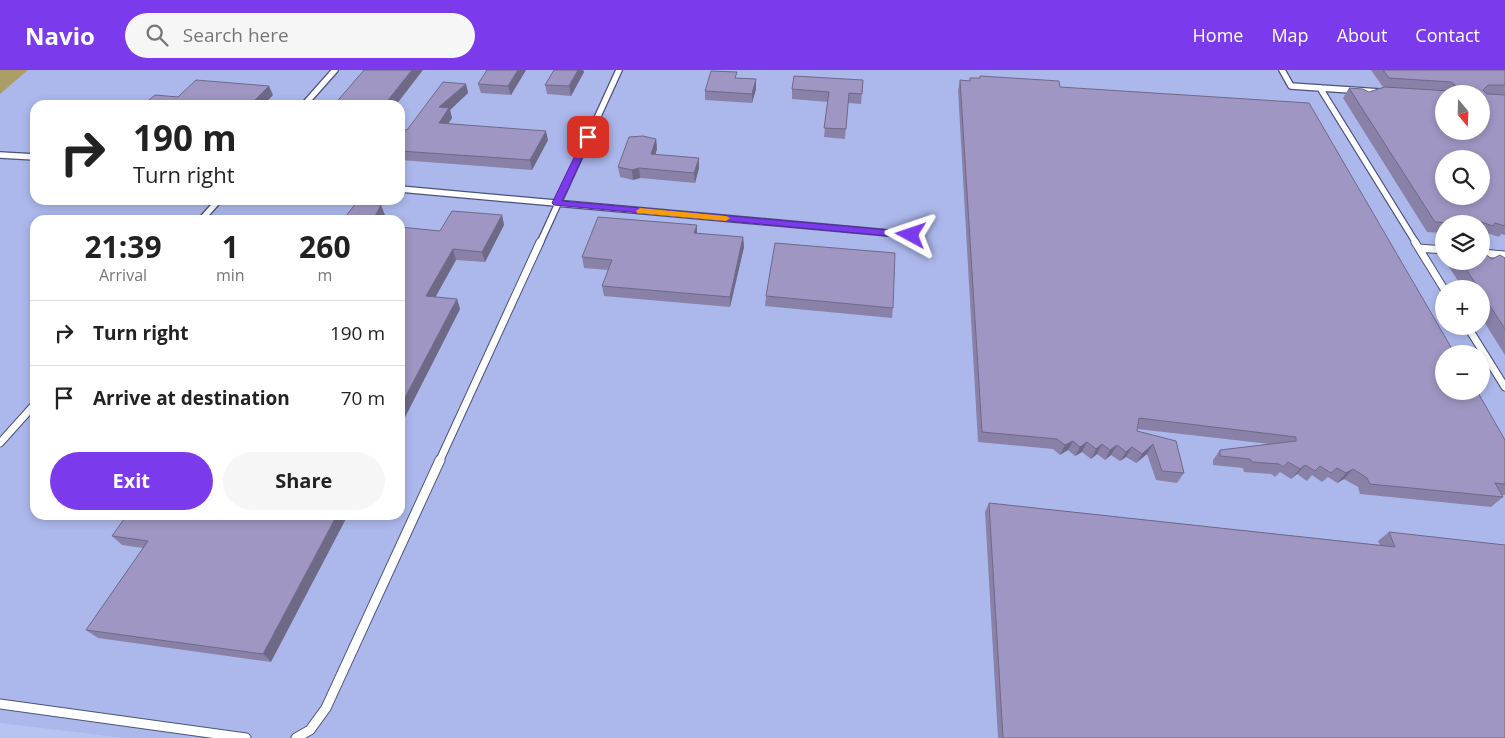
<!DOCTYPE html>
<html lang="en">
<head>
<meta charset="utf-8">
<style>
  body { margin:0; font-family:"Open Sans",sans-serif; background:#f6f6f6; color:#222; height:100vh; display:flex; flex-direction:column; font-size:19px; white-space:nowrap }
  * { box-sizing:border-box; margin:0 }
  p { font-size:16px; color:#767676 }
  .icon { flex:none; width:28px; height:28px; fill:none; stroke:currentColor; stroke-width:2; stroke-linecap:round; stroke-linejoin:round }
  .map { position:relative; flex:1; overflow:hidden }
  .sheet { position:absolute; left:30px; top:145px; width:375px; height:305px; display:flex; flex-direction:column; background:#fff; border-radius:15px; box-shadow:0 2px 8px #0003 }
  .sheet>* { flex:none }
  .guide { position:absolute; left:30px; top:30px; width:375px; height:105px; border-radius:15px; box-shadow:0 2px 8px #0003; background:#fff; color:#222; overflow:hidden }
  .needle { width:32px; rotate:161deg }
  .tools { position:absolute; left:1435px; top:15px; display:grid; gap:10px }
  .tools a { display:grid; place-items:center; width:55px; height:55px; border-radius:50%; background:#fff; box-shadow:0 2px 8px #0003; font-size:25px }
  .pin { position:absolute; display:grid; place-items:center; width:42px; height:42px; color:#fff; margin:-21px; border-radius:10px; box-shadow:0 2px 8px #0006 }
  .me { position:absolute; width:55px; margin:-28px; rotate:275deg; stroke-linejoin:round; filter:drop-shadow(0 0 4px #0008) }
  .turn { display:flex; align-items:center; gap:18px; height:105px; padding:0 20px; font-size:22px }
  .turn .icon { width:65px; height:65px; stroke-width:2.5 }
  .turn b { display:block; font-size:35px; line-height:42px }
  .eta { display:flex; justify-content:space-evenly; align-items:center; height:85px; text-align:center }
  .eta b { font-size:30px; font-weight:700; line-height:35px }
  .action { display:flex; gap:10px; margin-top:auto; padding:10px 20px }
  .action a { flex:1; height:58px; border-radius:30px; background:#7c3aed; color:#fff; font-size:20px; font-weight:700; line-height:58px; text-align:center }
  .action a+a { background:#f6f6f6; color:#222 }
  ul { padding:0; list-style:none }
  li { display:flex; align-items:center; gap:15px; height:65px; padding:0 20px; border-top:1px solid #e0e0e0 }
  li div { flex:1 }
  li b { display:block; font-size:19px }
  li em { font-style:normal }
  header { display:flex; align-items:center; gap:30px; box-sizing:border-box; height:70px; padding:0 25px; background:#7c3aed; color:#fff }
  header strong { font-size:24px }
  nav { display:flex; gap:28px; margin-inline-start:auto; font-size:18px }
  .search { width:350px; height:45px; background:#f6f6f6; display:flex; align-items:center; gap:12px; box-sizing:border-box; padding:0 18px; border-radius:28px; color:#767676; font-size:19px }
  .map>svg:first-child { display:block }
  .built { fill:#acb8ec; fill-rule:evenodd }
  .green { fill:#ac9d67 }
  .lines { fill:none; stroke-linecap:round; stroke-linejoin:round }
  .service-far2-casing { stroke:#4a537b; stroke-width:8 }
  .service-far1-casing { stroke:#4a537b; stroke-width:9 }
  .service-casing { stroke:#4a537b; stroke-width:11 }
  .service-far2 { stroke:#fff; stroke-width:5.5 }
  .service-far1 { stroke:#fff; stroke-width:7 }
  .service { stroke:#fff; stroke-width:9 }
  .wall { fill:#8981a8 }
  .shaded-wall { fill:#6f6988 }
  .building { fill:#9f96c3; stroke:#6f6988; fill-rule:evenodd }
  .route { fill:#7c3aed; stroke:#51269a }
  .slow { fill:#f59e0b }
</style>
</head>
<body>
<header>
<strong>Navio</strong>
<div class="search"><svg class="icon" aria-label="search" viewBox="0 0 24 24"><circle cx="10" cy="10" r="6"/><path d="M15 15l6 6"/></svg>Search here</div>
<nav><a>Home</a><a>Map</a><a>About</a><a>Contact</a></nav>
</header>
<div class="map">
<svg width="1505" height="668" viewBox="0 0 1505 668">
  <rect width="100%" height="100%" fill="#b7c3f1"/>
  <path class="built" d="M28,0h1477v668h-1380l-125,-15v-629zM1444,24h37v37h-37zM35,35h365v95h-365zM1444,89h37v37h-37zM35,150h365v295h-365zM1444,154h37v37h-37zM1444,219h37v37h-37zM1444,284h37v37h-37z"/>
  <path class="green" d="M0,0h28l-28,24z"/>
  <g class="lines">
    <g class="service-far2-casing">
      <path id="service-far2" d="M1282,0l9,16 89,6
        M1320,18l96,155
        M304,35l31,-35
        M0,85l35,2
        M400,119l511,46
        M201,150l18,-20
        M540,173l79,-173"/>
    </g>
    <g class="service-far1-casing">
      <path id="service-far1" d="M1415,172l29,47
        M1419,178l25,2
        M1481,183l24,2
        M1467,256l38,61
        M0,373l35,-39
        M439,392l101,-220"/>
    </g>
    <g class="service-casing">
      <path id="service" d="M0,634l246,34
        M296,668l14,-8 16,-22 114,-248"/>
    </g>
    <use href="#service-far2" class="service-far2"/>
    <use href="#service-far1" class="service-far1"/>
    <use href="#service" class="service"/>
  </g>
  <path class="wall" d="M526,0l-15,25 -30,-2 -3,-9z
    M554,0h29l1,2 -13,24 -24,-2 -2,-9z
    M1371,0h134v165l-4,-1 -2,3 -12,-4 -3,3 -3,-1v-11h-37v9l-17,-1 -84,-134 6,-10 20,4 14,-5z
    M737,8l19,1v10l-4,14 -47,-3v-9z
    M970,8l90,9 445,353v55h-4l2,2 -12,10 -131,-13 -2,-7 -14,-8 -7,4 -9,-6 -6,5 -10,-7 -5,6 -10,-7 -6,5 -11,-7 -5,5 -4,-3 -27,-2 -1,-4 -30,-3v-5l7,-10 50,-6 -133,-15v2l39,10 8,32 -7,10 -21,-3 -9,-26 -11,9 -10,-6 -6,4 -9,-6 -6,5 -8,-6 -6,5 -9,-7 -7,4 -7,-6 -8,5 -7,-6 -75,-7 -20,-352 2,-10 9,1z
    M863,10l-2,24 -13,-1 -3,36 -21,-2 4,-35 -36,-3v-10z
    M466,14l2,9 -18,17 2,8 -4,5 100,17 -16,30 -132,-10v-31l7,1z
    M656,69l1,10 -2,6 44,13 -4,15 -55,-5 -7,2 -13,-3 -2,-10z
    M502,145l2,10 -19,37 -29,-2 -21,37 22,2 3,10 -60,118v-200l40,4z
    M697,164l46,3 1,10 -14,60 -126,-11 -2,-10 6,-16 -24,-2 -2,-11z
    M1505,188v97l-24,-38v-28h-18l-17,-27 35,-1 11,-2z
    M766,226l127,12 -1,10 -127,-12z
    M989,433l391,42 -2,-4 11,-9 116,206h-507l-13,-226z
    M127,445l144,147 -173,-24 -12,-8 57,-82 -21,-3 -10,-9z"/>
  <path class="shaded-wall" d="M412,0h11l-27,35h-12z
    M518,0h8l-15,25 -3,-9z
    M578,0h5l1,2 -13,24 -2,-10z
    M756,9v10l-4,14v-9z
    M466,14l2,9 -18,17 2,8 -10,15 -3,-10v-16z
    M269,16l4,9 -9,10h-14z
    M546,61l2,9 -16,30 -2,-10z
    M656,69l1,10 -5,15 -1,-10z
    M699,88v10l-4,15 -1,-10z
    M639,98l1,10 -7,2 -1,-10z
    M381,135l4,10 -2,5h-10z
    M502,145l2,10 -19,37 -3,-10z
    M697,155v10l-3,-2z
    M743,167l1,10 -14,60v-10z
    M453,179l3,11 -26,47 -4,-11z
    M457,229l3,10 -60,118v-20z
    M1073,371l-5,9 -8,5 5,-10z
    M1087,372l-5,10 -7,4 5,-9z
    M1102,374l-5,10 -6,5 5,-10z
    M1153,374l-6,10 -11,9 6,-9z
    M1117,375l-6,10 -6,5 5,-10z
    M1132,377l-6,10 -6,4 6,-9z
    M1305,395l-8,9 -6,5 9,-10z
    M1353,399l-9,10 -7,4 9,-10z
    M337,445h11l-77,147 -8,-8z"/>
  <path class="building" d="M364,0h48l-28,35h-50z
    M487,0h31l-10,16 -30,-2z
    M554,0h24l-9,16 -24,-1z
    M1383,0h122v15h-17l-5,5 4,4 18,1v131l-10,-3 -2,3 -12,-4 -2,2h-17l-27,-2 -86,-134 14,1 6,3 16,-5 65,4 4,-2 1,-4 -4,-3 -62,-4zM1444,24h37v37h-37zM1444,89h37v37h-37z
    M711,1l26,1 -2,6 21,1 -4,15 -47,-3z
    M794,6l69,4 -1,14 -13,-1 -3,36 -22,-1 5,-36 -37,-3z
    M980,6l79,5 1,6 249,16 146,251h-11v37h33l28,49v44l-10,-1 8,14 -133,-13 -3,-6 -14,-9 -7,4 -9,-5 -6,5 -11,-7 -5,5 -10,-6 -5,4 -12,-7 -5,5 -4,-3 -27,-2 -2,-3 -30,-3v-6l76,-9v-4l-157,-19 -2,13 39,10 8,32 -22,-2 -9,-27 -11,10 -10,-7 -6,5 -9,-7 -7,5 -8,-6 -6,5 -9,-7 -7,5 -7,-6 -8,4 -8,-6 -75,-7 -22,-352 10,1v-3h10z
    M196,10l73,6 -19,19h-107l12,-10 23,2z
    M443,12l23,2 -27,23 10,1 -10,15 107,8 -16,29 -130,-9v-22l7,1z
    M643,66l13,3 -5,15 48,4 -5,15 -55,-5 -7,2 -14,-3 11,-30z
    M356,133l25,2 -8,15h-30z
    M452,141l50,4 -20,37 -29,-3 -27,47 31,3 -57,108v-180l40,4z
    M268,146l50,4h-53z
    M598,147l99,8 -3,8 49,4 -13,60 -128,-11 10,-26 -30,-3z
    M775,173l120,10 -2,55 -127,-12z
    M1485,184l7,5 8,-4 5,3v71l-24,-37v-3h-2l-18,-28h20v-5z
    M989,433l406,44 -6,-15 116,13v193h-502z
    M127,445h210l-74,139 -177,-24 62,-89 -36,-5z"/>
  <path class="route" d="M588,64l4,3 -30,64 349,31 5,3 -5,3 -357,-33 -2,-2 32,-66z"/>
  <path class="slow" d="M640,138l86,8 4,2 -4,3 -89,-8 -1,-2z"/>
</svg>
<div class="tools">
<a><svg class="needle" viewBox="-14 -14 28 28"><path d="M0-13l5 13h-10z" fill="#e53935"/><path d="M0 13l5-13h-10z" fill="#767676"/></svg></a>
<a><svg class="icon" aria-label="search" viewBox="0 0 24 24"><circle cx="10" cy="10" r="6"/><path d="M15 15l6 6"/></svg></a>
<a><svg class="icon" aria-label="layers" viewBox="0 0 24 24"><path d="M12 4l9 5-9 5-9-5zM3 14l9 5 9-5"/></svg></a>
<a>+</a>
<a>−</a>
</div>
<div class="pin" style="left:588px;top:67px;background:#d93025"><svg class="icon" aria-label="arrive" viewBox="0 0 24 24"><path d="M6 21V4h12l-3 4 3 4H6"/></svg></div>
<svg class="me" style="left:911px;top:165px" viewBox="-20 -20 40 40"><path d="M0-17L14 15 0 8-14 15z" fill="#7c3aed" stroke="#fff" stroke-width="4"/></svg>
<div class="guide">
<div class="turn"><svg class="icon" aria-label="right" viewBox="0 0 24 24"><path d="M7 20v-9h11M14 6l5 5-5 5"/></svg><div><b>190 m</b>Turn right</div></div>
</div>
<section class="sheet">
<div class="eta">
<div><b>21:39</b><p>Arrival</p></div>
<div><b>1</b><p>min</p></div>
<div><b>260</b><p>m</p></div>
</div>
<ul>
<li><svg class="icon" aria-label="right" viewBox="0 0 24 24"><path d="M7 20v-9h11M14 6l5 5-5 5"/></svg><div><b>Turn right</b></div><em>190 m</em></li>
<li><svg class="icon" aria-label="arrive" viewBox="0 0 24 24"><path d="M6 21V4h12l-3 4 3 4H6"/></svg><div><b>Arrive at destination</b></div><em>70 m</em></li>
</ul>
<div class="action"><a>Exit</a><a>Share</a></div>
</section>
</div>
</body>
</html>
